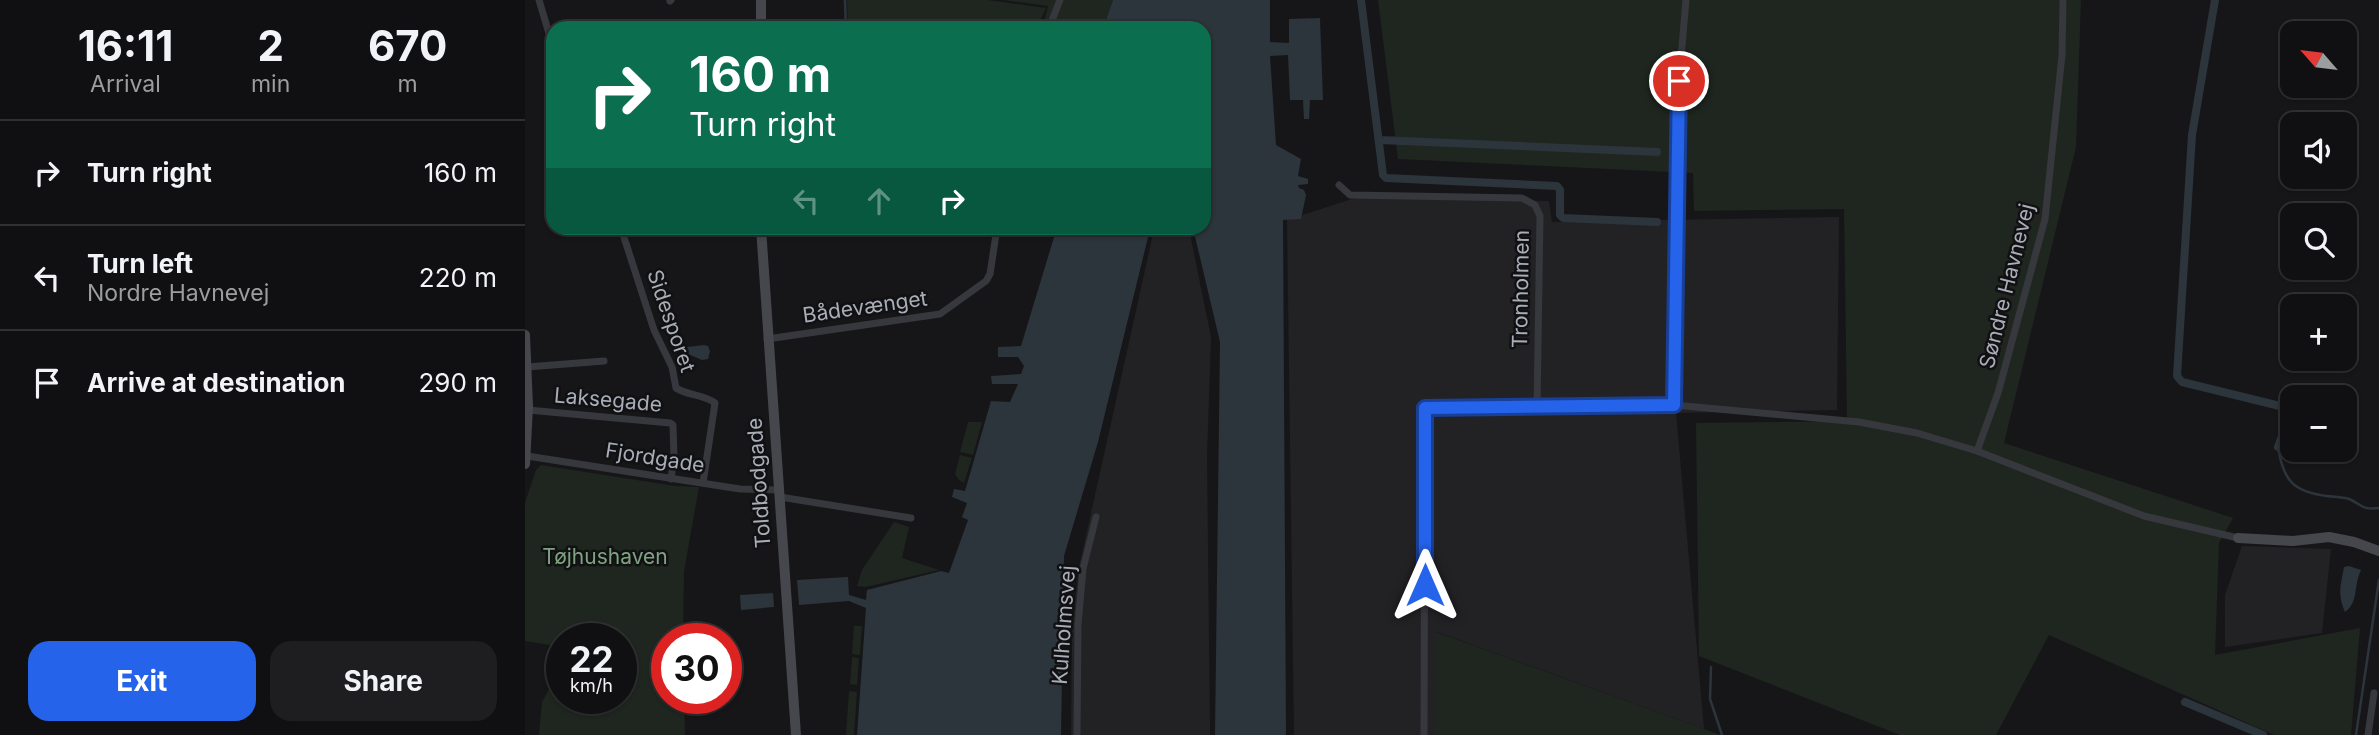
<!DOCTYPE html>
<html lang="en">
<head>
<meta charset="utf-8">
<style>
  body { margin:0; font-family:Inter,sans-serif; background:#1e1e20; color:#f1f3f6; height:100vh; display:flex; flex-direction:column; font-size:26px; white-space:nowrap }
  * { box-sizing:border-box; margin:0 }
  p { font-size:23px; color:#9c9d9f }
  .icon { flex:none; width:38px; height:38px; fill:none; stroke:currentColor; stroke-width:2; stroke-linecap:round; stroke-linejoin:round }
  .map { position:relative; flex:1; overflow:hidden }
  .panel { display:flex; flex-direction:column; background:#101012; width:525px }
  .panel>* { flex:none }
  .top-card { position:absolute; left:21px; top:21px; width:665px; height:214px; border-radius:21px; box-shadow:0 2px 5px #0004,0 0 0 2px #303032; background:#0b6e4f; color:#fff; overflow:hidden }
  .needle { width:46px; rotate:298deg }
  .tools { position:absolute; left:1755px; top:21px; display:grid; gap:14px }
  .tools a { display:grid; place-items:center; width:77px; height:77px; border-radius:14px; background:#101012; box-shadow:0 2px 5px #0004,0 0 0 2px #303032; font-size:35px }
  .speed { position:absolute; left:21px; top:623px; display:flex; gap:14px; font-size:35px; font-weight:700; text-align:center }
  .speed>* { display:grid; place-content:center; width:91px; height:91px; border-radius:50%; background:#101012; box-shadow:0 2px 5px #0004,0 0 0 2px #303032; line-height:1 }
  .speed small { font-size:18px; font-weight:400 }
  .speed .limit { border:10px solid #d22; background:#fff; color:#111 }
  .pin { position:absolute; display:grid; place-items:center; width:60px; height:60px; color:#fff; margin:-30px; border:4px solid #fff; border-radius:50%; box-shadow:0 2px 7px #0007 }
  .me { position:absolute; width:77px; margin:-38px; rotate:0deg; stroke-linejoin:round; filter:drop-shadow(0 0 5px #0008) }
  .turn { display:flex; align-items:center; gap:24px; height:147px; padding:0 28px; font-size:32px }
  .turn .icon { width:91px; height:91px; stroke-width:2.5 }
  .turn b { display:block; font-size:49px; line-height:60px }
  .lanes { display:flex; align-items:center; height:66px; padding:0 28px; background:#0003; justify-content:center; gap:35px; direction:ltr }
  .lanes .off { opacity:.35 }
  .eta { display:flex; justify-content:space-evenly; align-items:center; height:119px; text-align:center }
  .eta b { font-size:42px; font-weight:700; line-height:49px }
  .primary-button { display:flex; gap:14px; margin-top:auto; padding:14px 28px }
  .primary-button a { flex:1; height:80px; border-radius:21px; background:#2563eb; color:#fff; font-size:28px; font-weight:700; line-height:80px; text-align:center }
  .primary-button a+a { background:#1e1e20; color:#f1f3f6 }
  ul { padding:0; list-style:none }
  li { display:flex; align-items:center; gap:21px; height:105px; padding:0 28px; border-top:2px solid #303032 }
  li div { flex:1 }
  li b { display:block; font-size:26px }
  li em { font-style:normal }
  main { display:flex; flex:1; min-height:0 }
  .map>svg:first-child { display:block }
  .built { fill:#222225 }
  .green { fill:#1e261f }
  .water { fill:#2c353c }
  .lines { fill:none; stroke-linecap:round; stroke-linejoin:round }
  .stream { stroke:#2c353c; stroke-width:2.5 }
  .canal { stroke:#2c353c; stroke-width:8 }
  .street { stroke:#37383d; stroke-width:7 }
  .secondary { stroke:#45474d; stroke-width:10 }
  .route-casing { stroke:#184099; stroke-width:18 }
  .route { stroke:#2563eb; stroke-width:12 }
  .labels { text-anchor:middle; stroke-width:5; stroke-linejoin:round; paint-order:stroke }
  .street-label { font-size:21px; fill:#a8adb8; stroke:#111113 }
  .park-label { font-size:21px; fill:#7fa381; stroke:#111113 }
</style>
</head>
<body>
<main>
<section class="panel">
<div class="eta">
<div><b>16:11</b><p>Arrival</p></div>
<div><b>2</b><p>min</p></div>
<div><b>670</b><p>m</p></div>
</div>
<ul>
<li><svg class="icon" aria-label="right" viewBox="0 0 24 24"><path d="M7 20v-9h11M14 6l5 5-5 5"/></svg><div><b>Turn right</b></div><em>160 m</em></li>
<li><svg class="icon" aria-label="left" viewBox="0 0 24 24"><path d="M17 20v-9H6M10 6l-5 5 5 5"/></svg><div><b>Turn left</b><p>Nordre Havnevej</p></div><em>220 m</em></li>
<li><svg class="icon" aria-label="arrive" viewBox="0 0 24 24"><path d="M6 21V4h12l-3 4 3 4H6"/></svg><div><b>Arrive at destination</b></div><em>290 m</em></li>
</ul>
<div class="primary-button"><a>Exit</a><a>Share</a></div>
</section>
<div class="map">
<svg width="1854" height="735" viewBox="0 0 1854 735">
  <rect width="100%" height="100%" fill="#161618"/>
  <path class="built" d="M830,198l194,3 3,21 287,-5 -2,193 -161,3 28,316 -267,-97 -1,103h-142l-7,-515z
    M628,234h37l21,103 -4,119 3,279h-139l1,-107 7,-61z
    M1717,546l89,3 -9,84 -97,14v-52z"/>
  <path class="green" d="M322,0h141l58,8 -9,20h-189z
    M478,0h110l-10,28h-61l6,-22z
    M853,0h703l-5,147 -72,296 229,75 -14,25 -4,112 145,-27 -9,107h-77l-225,-100 -53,100h-96l-201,-79 -3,-233 151,-2 -3,-212 -150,2 -1,-38 -295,-14z
    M443,422h14l-9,33 -13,-3z
    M435,455l12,3 -8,25 -5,-3 -4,-6z
    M16,465l134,21 24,1 -15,84 -1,68h-16v59h17l1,37h-146l3,-33 12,-22 -3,-6 11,-18v42h59v-59h-59v8l-37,-6v-138l11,-33z
    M369,522l15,5 -7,31 37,12 -73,17 -9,-1 5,-16z
    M329,626h8l-2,29 -8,-1z
    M911,632l268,97 17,6h-285z
    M327,657l7,1 -2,27 -7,-1z
    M324,691l8,1 -3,43h-8z"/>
  <path class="water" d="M588,0h157v42l19,1v-24l31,-1 3,82h-13l-1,19h-5l-1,-19h-13l-2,-45 -18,1 6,89 25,14 -3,17 10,3v5l-10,1 1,3 5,2 2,5 -5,24 -18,1 3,515h-71l5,-393 -27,-114h11v-200h-101z
    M512,228h135l-22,1 -52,213 -34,114 -3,179h-204l9,-127 -17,-7 -50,4 -2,-25 51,-3 1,18 17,5 1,-10 74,-19 8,2 19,-53 -6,-3 5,-14 -15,-6 2,-8 11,2 26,-90 19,1 8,-18h-26l-1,-8 30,-2 3,-8 -6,-9h-20v-10l23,-1 34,-112z
    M179,345l4,1 2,5 -2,8 -6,1 -14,-6 -1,-7z
    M1824,566l12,4c-8,17 -2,32 -16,42 -8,-19 -4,-27 -1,-45z
    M248,593l1,14 -33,3 -1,-15z"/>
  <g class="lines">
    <path class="stream" d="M320,0l1,28
      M1753,447c5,33 15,45 49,49 7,1 16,1 22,3 14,6 12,11 30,9
      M1186,667l-1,32 12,36
      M1831,735l23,-155"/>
    <path class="canal" d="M836,0l22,175 3,3 171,8 3,4v25l3,3 94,4
      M1690,0l-23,135 -15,241 5,6 98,24 7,6 1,8 -10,27
      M855,140l277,12
      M1660,702l78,33"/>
    <path class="street" d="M14,0l14,47
      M145,1l1,-1
      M524,28l11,-28
      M814,185l11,10 172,3 13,7 5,11 -3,192
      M96,228l33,102 18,37 4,21c12,8 28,6 39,15l-12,80
      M242,339l173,-25 46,-33 4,-7 7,-46
      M2,367l77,-6
      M1149,405l5,-324 7,-81
      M3,410l142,13 3,2 1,33 -3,21
      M1452,451l21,-58 47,-174 17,-164 1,-55
      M2,456l213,33 39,1
      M255,497l131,21
      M552,735l1,-111 5,-55 13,-52
      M899,735l1,-326 249,-4 185,17 58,11 60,18 167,65 94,22
      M1843,735l6,-42"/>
    <path class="secondary" d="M236,0v28
      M236,228l35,507
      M0,335l3,71 -3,58
      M1713,538l55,3 36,-4 25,5 25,9"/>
  </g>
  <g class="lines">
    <g class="route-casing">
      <path id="route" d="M900,585v-177l249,-3 5,-324"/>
    </g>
    <use href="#route" class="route"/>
  </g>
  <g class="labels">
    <g class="street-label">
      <text transform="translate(1482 286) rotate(-76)" y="7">Søndre Havnevej</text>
      <text transform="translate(996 289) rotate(-89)" y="7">Tronholmen</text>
      <text transform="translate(340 307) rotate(-8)" y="7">Bådevænget</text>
      <text transform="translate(146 321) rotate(71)" y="7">Sidesporet</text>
      <text transform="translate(83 400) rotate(5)" y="7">Laksegade</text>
      <text transform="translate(130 458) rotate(9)" y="7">Fjordgade</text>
      <text transform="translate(234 483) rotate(-94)" y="7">Toldbodgade</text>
      <text transform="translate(539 625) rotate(-86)" y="7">Kulholmsvej</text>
    </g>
    <g class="park-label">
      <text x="80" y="564">Tøjhushaven</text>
    </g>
  </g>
</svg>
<div class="tools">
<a><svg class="needle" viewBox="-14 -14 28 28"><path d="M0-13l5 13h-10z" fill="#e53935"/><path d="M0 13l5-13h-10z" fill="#9c9d9f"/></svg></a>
<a><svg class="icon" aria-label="sound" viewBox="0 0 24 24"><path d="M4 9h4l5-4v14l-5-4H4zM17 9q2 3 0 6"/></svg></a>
<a><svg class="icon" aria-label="search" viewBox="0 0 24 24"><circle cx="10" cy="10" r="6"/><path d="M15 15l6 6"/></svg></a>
<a>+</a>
<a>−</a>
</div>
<div class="speed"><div>22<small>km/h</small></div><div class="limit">30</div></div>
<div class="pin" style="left:1154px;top:81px;background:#d93025"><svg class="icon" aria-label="arrive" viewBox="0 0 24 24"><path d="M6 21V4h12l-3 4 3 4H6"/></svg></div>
<svg class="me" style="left:900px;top:585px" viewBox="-20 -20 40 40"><path d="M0-17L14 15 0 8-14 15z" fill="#2563eb" stroke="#fff" stroke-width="4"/></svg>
<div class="top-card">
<div class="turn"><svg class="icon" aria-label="right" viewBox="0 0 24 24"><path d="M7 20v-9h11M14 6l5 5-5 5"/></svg><div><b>160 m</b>Turn right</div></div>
<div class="lanes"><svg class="icon off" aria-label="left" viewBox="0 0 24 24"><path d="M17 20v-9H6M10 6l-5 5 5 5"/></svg><svg class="icon off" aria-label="ahead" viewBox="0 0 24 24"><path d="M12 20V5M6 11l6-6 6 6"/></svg><svg class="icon" aria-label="right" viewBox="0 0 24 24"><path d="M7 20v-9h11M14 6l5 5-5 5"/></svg></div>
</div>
</div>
</main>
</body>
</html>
